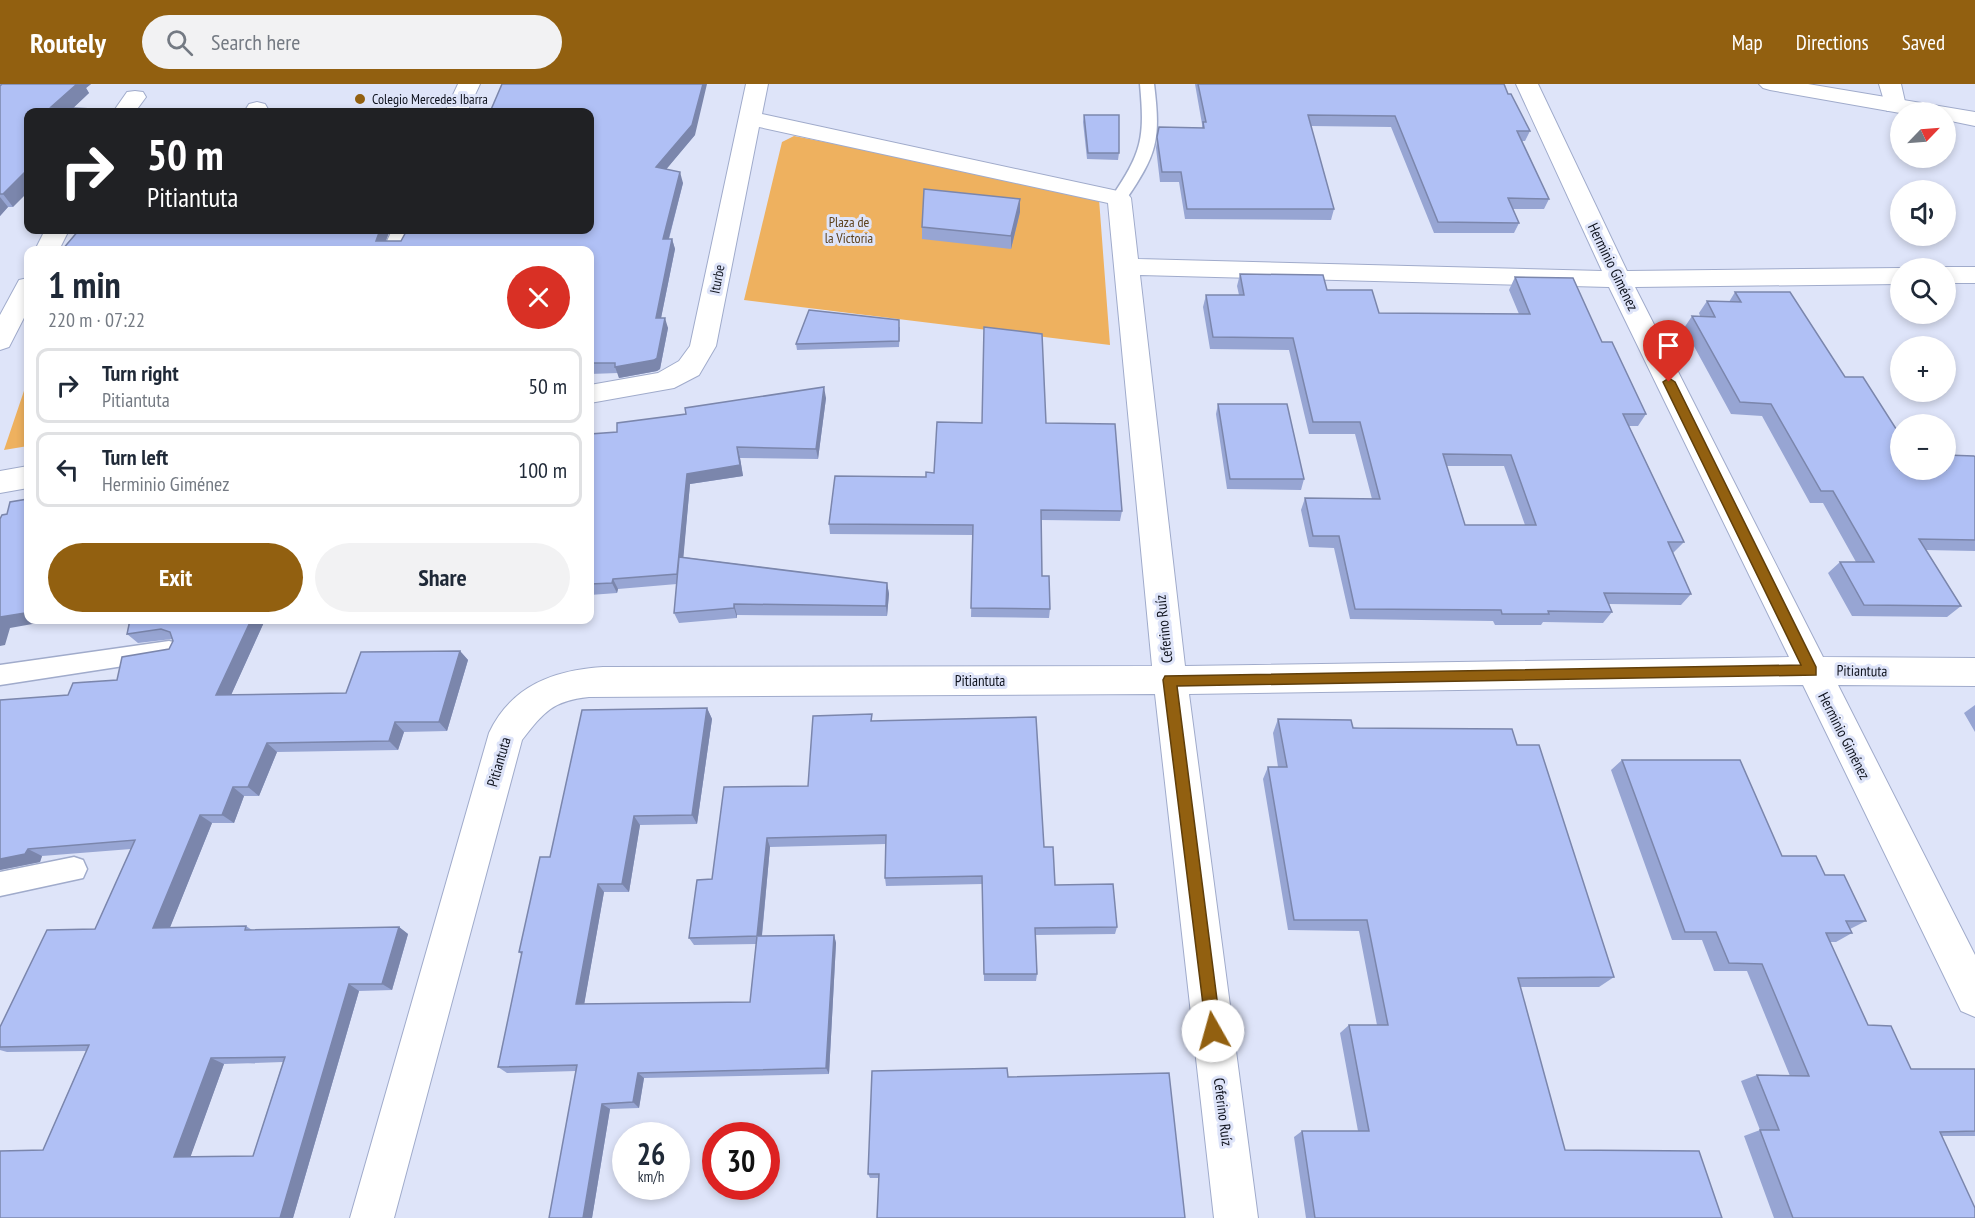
<!DOCTYPE html>
<html lang="en">
<head>
<meta charset="utf-8">
<style>
  body { margin:0; font-family:"PT Sans Narrow",sans-serif; background:#f2f2f3; color:#1f2937; height:100vh; display:flex; flex-direction:column; font-size:22px; white-space:nowrap }
  * { box-sizing:border-box; margin:0 }
  p { font-size:20px; color:#747a83 }
  .icon { flex:none; width:33px; height:33px; fill:none; stroke:currentColor; stroke-width:2; stroke-linecap:round; stroke-linejoin:round }
  .map { position:relative; flex:1; overflow:hidden }
  .side { position:absolute; left:24px; top:162px; width:570px; height:378px; display:flex; flex-direction:column; background:#fff; border-radius:12px; box-shadow:0 3px 9px #0003 }
  .side>* { flex:none }
  .top-card { position:absolute; left:24px; top:24px; width:570px; height:126px; border-radius:12px; box-shadow:0 3px 9px #0003; background:#202124; color:#fff; overflow:hidden }
  .needle { width:39px; rotate:65deg }
  .controls { position:absolute; left:1890px; top:18px; display:grid; gap:12px }
  .controls a { display:grid; place-items:center; width:66px; height:66px; border-radius:50%; background:#fff; box-shadow:0 3px 9px #0003; font-size:30px }
  .speed { position:absolute; left:612px; top:1038px; display:flex; gap:12px; font-size:30px; font-weight:700; text-align:center }
  .speed>* { display:grid; place-content:center; width:78px; height:78px; border-radius:50%; background:#fff; box-shadow:0 3px 9px #0003; line-height:1 }
  .speed small { font-size:15px; font-weight:400 }
  .speed .limit { border:9px solid #d22; background:#fff; color:#111 }
  .pin { position:absolute; display:grid; place-items:center; width:51px; height:51px; color:#fff; margin:-62px -26px; border-radius:50% 50% 50% 0; rotate:-45deg; box-shadow:0 0 6px #0007 }
  .pin .icon { rotate:45deg }
  .me { position:absolute; width:66px; margin:-33px; rotate:353deg; stroke-linejoin:round; filter:drop-shadow(0 0 4px #0008) }
  .turn { display:flex; align-items:center; gap:21px; height:126px; padding:0 24px; font-size:27px }
  .turn .icon { width:78px; height:78px; stroke-width:2.5 }
  .turn b { display:block; font-size:42px; line-height:51px }
  .round { display:grid; place-items:center; flex:none; width:63px; height:63px; border-radius:32px; background:#f2f2f3 }
  .head { display:flex; align-items:center; justify-content:space-between; height:102px; padding:0 24px }
  h1 { font-size:36px; font-weight:700; line-height:45px }
  .cta { display:flex; gap:12px; margin-top:auto; padding:12px 24px }
  .cta a { flex:1; height:69px; border-radius:36px; background:#926010; color:#fff; font-size:24px; font-weight:700; line-height:69px; text-align:center }
  .cta a+a { background:#f2f2f3; color:#1f2937 }
  ul { padding:0; list-style:none }
  li { display:flex; align-items:center; gap:18px; height:75px; margin:0 12px 9px; padding:0 12px; border:3px solid #e0e1e3; border-radius:12px }
  li div { flex:1 }
  li b { display:block; font-size:22px }
  li em { font-style:normal }
  header { display:flex; align-items:center; gap:36px; box-sizing:border-box; height:84px; padding:0 30px; background:#926010; color:#fff }
  header strong { font-size:28px }
  nav { display:flex; gap:33px; margin-inline-start:auto; font-size:21px }
  .search { width:420px; height:54px; background:#f2f2f3; display:flex; align-items:center; gap:15px; box-sizing:border-box; padding:0 21px; border-radius:33px; color:#747a83; font-size:22px }
  .map>svg:first-child { display:block }
  .green { fill:#eeb15f }
  .lines { fill:none; stroke-linecap:round; stroke-linejoin:round }
  .service-casing { stroke:#a0abcb; stroke-width:3 }
  .minor-casing { stroke:#a0abcb; stroke-width:2 }
  .tertiary-casing { stroke:#a0abcb; stroke-width:2 }
  .service { fill:#fff; fill-rule:evenodd }
  .minor { fill:#fff; fill-rule:evenodd }
  .tertiary { fill:#fff; fill-rule:evenodd }
  .wall { fill:#97a5d3; fill-rule:evenodd }
  .shaded-wall { fill:#7b86ac }
  .building { fill:#b0c0f5; stroke:#7b86ac; stroke-width:1.5; fill-rule:evenodd }
  .route { fill:#926010; stroke:#5f3e0a; stroke-width:1.5 }
  .poi-dot { fill:#926010; stroke:#dee4f9; stroke-width:2 }
  .labels { text-anchor:middle; stroke-width:6; stroke-linejoin:round; paint-order:stroke }
  .far-poi-label { font-size:14px; fill:#0f131e; stroke:#dee4f9; text-anchor:start }
  .far-park-label { font-size:14px; fill:#5d421e; stroke:#dee4f9 }
  .far-street-label { font-size:14px; fill:#0f131e; stroke:#dee4f9 }
  .street-label { font-size:15px; fill:#0f131e; stroke:#dee4f9 }
</style>
</head>
<body>
<header>
<strong>Routely</strong>
<div class="search"><svg class="icon" aria-label="search" viewBox="0 0 24 24"><circle cx="10" cy="10" r="6"/><path d="M15 15l6 6"/></svg>Search here</div>
<nav><a>Map</a><a>Directions</a><a>Saved</a></nav>
</header>
<div class="map">
<svg width="1975" height="1134" viewBox="0 0 1975 1134">
  <rect width="100%" height="100%" fill="#dee4f9"/>
  <path class="green" d="M794,52l299,58 6,5 11,146 -366,-45 38,-158z
    M28,295v67l-24,4z"/>
  <g class="lines">
    <g class="service-casing">
      <path id="service" d="M1140,0h14c7,57 3,70 -29,117l-6,2 -8,-5c31,-46 34,-59 29,-114z
        M169,557l8,2 3,7 -3,7 -8,2 -169,26v-20z
        M74,773l9,3 4,9 -4,9 -83,18v-24z"/>
    </g>
    <g class="minor-casing">
      <path id="minor" d="M458,0h22l-13,28h-22z
        M746,0h22l-6,30 365,79 4,5 7,61 464,12 -86,-187h22l89,187 273,-3h2l-2,16 -265,3 188,370 152,1v28l-137,-1 137,270v62l-14,-6 -158,-326 -614,9 69,524h-44l-59,-524 -566,3c-37,4 -45,15 -67,43l-128,478h-44l139,-485c22,-47 65,-63 114,-66l549,-1 -44,-463 -349,-76 -43,219 -17,29 -25,13 -84,15v-18l68,-12 21,-12 11,-15zM1140,191l469,12 180,370 -604,9z
        M1879,0h22l5,22 -3,5h-16z
        M135,7l8,1 3,5 -11,15h-22l14,-20z
        M257,18l8,2 3,5 -2,3h-22l5,-8z
        M45,146h24l-10,20h-24z
        M392,146h24l-9,20h-24z
        M1946,183h29v16h-29v-15h-6z
        M28,194v32l-19,37 -9,3v-35l19,-35z
        M28,382v22l-28,5v-22z"/>
    </g>
    <g class="tertiary-casing">
      <path id="tertiary" d="M1759,0h49l167,28v14l-29,-6v-8l-46,1 -130,-23 -7,-2z"/>
    </g>
    <use href="#service" class="service"/>
    <use href="#minor" class="minor"/>
    <use href="#tertiary" class="tertiary"/>
  </g>
  <path class="wall" d="M0,0h91l-5,4 3,5 -16,15 18,1 2,3h-65l-15,95h-5l-8,9z
    M1195,0h309l4,10 22,37 -5,10h-3l27,58 -5,10h-31l6,14 -5,10h-80l-43,-106 -80,-1 23,83 -3,11 -146,-1 -6,-37h-19l-4,-34 3,-21 43,1v-4z
    M1084,31l35,38 -1,7 -31,-1 -4,-37z
    M695,51l-29,34 17,14 -14,56h3l3,10 -14,69 7,10 -8,41 -3,2 -38,7 -1,-5 -28,1v-124l-511,-20h311l-4,11h15z
    M1020,128l-9,37 -89,-10v-12z
    M1240,190l87,16 52,23 140,1 -10,-24 6,-13 87,65 44,72 -8,12h-9l55,116 -11,11 18,41 -10,11 -72,-1 3,8 -9,11 -60,-1 -2,3h-46l-2,-4 -143,-2 -16,-71 -25,-1 -8,-37 4,-12 67,1 -17,-65h-46l-20,-84 -79,-1 -7,-42 3,-12h33l-2,-9zM1447,382h57l21,59h-60z
    M1735,208l165,178 75,-13v94l-49,-1 35,56 -14,11 -95,-1 -24,-43 12,-11h16l-33,-59h-13l-48,-87 -31,-2 -47,-86 8,-12h8l-1,-3 8,-12 22,1z
    M900,243l-1,20 -102,3 -1,-6z
    M826,314l-8,61 -78,-1 3,18 -53,8 -7,73 204,26 2,11 -2,22 -150,-1v3l-58,5 -5,-10 3,-29 -59,5 -1,4 -27,2v-161l27,-2z
    M1218,320l86,75 -3,11 -74,-1 -11,-75z
    M982,339h64l76,88 -2,10 -79,-1 1,56 8,33 -1,9 -78,-1 2,-82 -143,-1 -1,-10 105,-51z
    M108,536h157l-34,75 115,-2 114,-42 8,9 -21,71 -43,1 -6,18 -121,2 -18,44h-15l-10,27h-22l-42,104 76,-1 6,4 147,-3 9,7 -16,56 -33,1 -66,227h-293l43,-68 43,-99 -79,1 -7,-2v-23l95,-98 36,-80 -89,7 -2,6 -40,8v-170l68,-5 49,-15 52,-31 4,-8 -1,-2 -34,4 -11,-9 2,-13 -15,3zM283,978l-30,94 -63,1 34,-93z
    M1975,621v27l-11,-19z
    M707,624l5,11 -15,105 -57,1 -11,67h-25l-20,112 166,-2 6,-58 -62,1 -5,-7 23,-59 96,-93 65,-65 171,126 11,38 62,42 -2,7 -79,1 1,39 -1,7h-52l-1,-97 -97,2 -1,-8 1,-34 -116,3 -8,89 72,-1 2,8 -7,131 -185,4 -5,30 -29,1 -18,109 -16,-147 -69,2 -9,-6 24,-112 -3,-3 31,-95z
    M1278,635l239,26 97,232 -15,10h-79l45,163 157,68h-416l-12,-81 8,-6h56l-18,-98 9,-8h28l-18,-94 -71,-1 -25,-151 5,-12h10l-5,-34z
    M1622,676l160,96 43,19 41,46 -16,8 2,4 -16,9h-6l38,83 43,44h64v67h-33l33,82h-201l-30,-82 16,-6 -19,-49 16,-6 33,1 -43,-105h-33l-12,-31h-30l-61,-170z
    M1008,993l-129,101h-9l-2,-4z"/>
  <path class="shaded-wall" d="M74,0h17l-5,4 3,5 -20,19 -18,-5z
    M703,0h4l-12,51 -36,43 -3,-11z
    M28,85v23l-15,15 -10,-13z
    M680,88l3,11 -17,66 -3,-10z
    M0,113l8,10 -8,9z
    M1020,115v13l-9,37v-13z
    M380,146h10l-8,20 -6,-9z
    M672,155l3,10 -16,79 -3,-10z
    M665,234l3,10 -8,41 -3,2 -38,7 -4,-11z
    M824,303l2,11 -8,61 -2,-10z
    M737,363l3,11 3,18 -53,8 -9,100 -4,-10 10,-100z
    M613,495l5,10 -1,4 -5,-10z
    M887,499l2,11 -2,22 -1,-10z
    M734,520l3,11v3l-3,-10z
    M28,525v11h11l-1,3 -28,5 -5,17 -5,1v-29z
    M108,536h31l-25,4z
    M251,536h14l-38,84 -11,-9z
    M460,567l8,9 -21,71 -8,-9z
    M707,624l5,11 -15,105 -5,-9z
    M395,638l9,10 -6,18 -9,-9z
    M267,659l10,9 -18,44 -11,-9z
    M233,703l11,9 -10,27 -12,-8z
    M200,731l12,8 -45,112 -14,-7z
    M634,732l6,9 -11,67 -7,-8z
    M767,754l3,9 -9,97 -4,-8z
    M28,765l14,7 -2,6 -40,8v-11z
    M598,800l6,8 -21,119 -7,-7z
    M399,843l9,7 -16,56 -10,-6z
    M834,851l2,8 -7,131 -3,-6z
    M349,900l10,7 -66,227h-13z
    M211,974l13,6 -35,97 -15,-4z
    M638,989l6,5 -5,30 -6,-6z
    M602,1020l8,5 -18,109h-9z"/>
  <path class="building" d="M2,0h75l-26,23 40,2 -4,3h-59v57l-25,25h-3v-108z
    M502,0h201l-11,41 -36,42 24,5 -17,67h9l-16,79h9l-8,40 -3,2 -39,7v-4h-25v-113h-528l17,-20h301l-4,11h25l6,-11h183v-118h-100z
    M1198,0h306l4,10h3l19,37h-13l32,68 -41,-1 11,25 -81,-1 -43,-106 -87,-1 26,94h-147l-6,-37h-19l-5,-35 2,-10 45,1 -1,-6h3z
    M257,25l82,3h-84z
    M1084,31h35v38h-31z
    M924,105l96,10 -9,37 -89,-9z
    M1240,190l83,1 4,15h45l7,23 151,1 -15,-37 58,1 29,64h10l34,72h-23l61,128h-16l23,52 -87,-1 8,19 -64,-1 1,3h-47l-1,-4 -146,-1 -16,-73h-26l-8,-38 75,1 -20,-77h-47l-20,-84 -80,-1 -7,-42h38zM1443,370l68,1 25,70h-71z
    M1735,208h55l55,85h18l37,58v35h46v-15l28,1 1,1v83l-56,-1 42,67 -97,-1 -24,-43h34l-41,-71h-12l-50,-87 -31,-2 -48,-86 23,1 -8,-16 34,1z
    M809,226l90,10v21l-103,3z
    M984,243l58,7 4,89 69,1 7,87 -81,-1 1,66h7l1,33 -79,-1 2,-83 -144,-1 6,-48 91,1v-5l8,1 3,-51 45,1z
    M824,303l-8,62 -79,-2 3,18 -53,9 -10,100 -64,5 -1,4 -22,1v-150l27,-2v-9l69,-9 -1,-6z
    M1218,320h69l17,75h-74z
    M28,415v110h-2l-1,4 -25,4v-98l2,-4 5,-1 3,-12z
    M679,473l208,26 -1,23 -152,-2v4l-60,5z
    M130,536h121l-35,75 130,-2 15,-41 99,-1 -21,71h-44l-6,19 -122,2 -19,44h-15l-11,28h-22l-47,113 93,-2 -1,4 154,-3 -17,57h-33l-69,234h-280v-67l43,-1 46,-105 -89,2v-20l47,-97 48,-1 40,-89 -107,9 -3,5 -25,5v-159l68,-5 5,-12 44,-3 5,-23 47,-8 4,-8 -3,-9 -9,-3 -34,5zM285,973l-32,99 -79,1 37,-99z
    M707,624l-15,107 -58,1 -12,68h-24l-22,120 174,-2 7,-66 77,-1 -8,133 -188,5 -5,29 -31,2 -19,114h-34l28,-153 -79,2 24,-115h-3l21,-95h10l32,-147z
    M872,630l-1,7 165,-4 8,130h9l2,38 58,-1 4,43 -82,1 2,46h-53l-2,-98 -97,2 1,-43 -119,3 -10,98 -68,2 8,-58 15,-1 12,-92 84,-1 5,-70z
    M1278,635l73,1 2,8 159,1 5,16h22l75,232 -96,1 47,172 134,1 23,67h-407l-13,-87h67l-20,-106h39l-21,-105h-73l-26,-153h19z
    M1622,676h118l42,96h34l9,19h19l22,46h-20l6,12h-26l42,92 23,1 20,43h64v62l-35,1 35,76v10h-182l-33,-88h19l-22,-55 52,1 -47,-112 -33,-1 -13,-31h-31z
    M1007,984l1,9 161,-4 16,145h-308l2,-44h-11l4,-103z"/>
  <path class="route" d="M1669,294l6,4 141,285v8l-639,11 44,345 -2,6 -6,2 -6,-2 -44,-357 2,-4 636,-11 -138,-283z"/>
  <circle class="poi-dot" cx="360" cy="15" r="6"/>
  <g class="labels">
    <g class="far-poi-label">
      <text x="372" y="20">Colegio Mercedes Ibarra</text>
    </g>
    <g class="far-park-label">
      <text x="849" y="143">Plaza de<tspan x="849" dy="16">la Victoria</tspan></text>
    </g>
    <g class="far-street-label">
      <text transform="translate(717 195) rotate(-79)" y="5">Iturbe</text>
    </g>
    <g class="street-label">
      <text transform="translate(1613 183) rotate(64)" y="5">Herminio Giménez</text>
      <text transform="translate(1164 545) rotate(-96)" y="5">Ceferino Ruíz</text>
      <text transform="translate(1862 587) rotate(1)" y="5">Pitiantuta</text>
      <text x="980" y="602">Pitiantuta</text>
      <text transform="translate(1844 652) rotate(63)" y="5">Herminio Giménez</text>
      <text transform="translate(499 678) rotate(-74)" y="5">Pitiantuta</text>
      <text transform="translate(1223 1028) rotate(83)" y="5">Ceferino Ruíz</text>
    </g>
  </g>
</svg>
<div class="controls">
<a><svg class="needle" viewBox="-14 -14 28 28"><path d="M0-13l5 13h-10z" fill="#e53935"/><path d="M0 13l5-13h-10z" fill="#747a83"/></svg></a>
<a><svg class="icon" aria-label="sound" viewBox="0 0 24 24"><path d="M4 9h4l5-4v14l-5-4H4zM17 9q2 3 0 6"/></svg></a>
<a><svg class="icon" aria-label="search" viewBox="0 0 24 24"><circle cx="10" cy="10" r="6"/><path d="M15 15l6 6"/></svg></a>
<a>+</a>
<a>−</a>
</div>
<div class="speed"><div>26<small>km/h</small></div><div class="limit">30</div></div>
<div class="pin" style="left:1669px;top:298px;background:#d93025"><svg class="icon" aria-label="arrive" viewBox="0 0 24 24"><path d="M6 21V4h12l-3 4 3 4H6"/></svg></div>
<svg class="me" style="left:1213px;top:947px" viewBox="-20 -20 40 40"><circle r="19" fill="#fff"/><path d="M0-13L10 11 0 6-10 11z" fill="#926010"/></svg>
<div class="top-card">
<div class="turn"><svg class="icon" aria-label="right" viewBox="0 0 24 24"><path d="M7 20v-9h11M14 6l5 5-5 5"/></svg><div><b>50 m</b>Pitiantuta</div></div>
</div>
<section class="side">
<div class="head"><div><h1>1 min</h1><p>220 m · 07:22</p></div><a class="round" style="background:#d93025;color:#fff"><svg class="icon" aria-label="close" viewBox="0 0 24 24"><path d="M6 6l12 12M18 6L6 18"/></svg></a></div>
<ul>
<li><svg class="icon" aria-label="right" viewBox="0 0 24 24"><path d="M7 20v-9h11M14 6l5 5-5 5"/></svg><div><b>Turn right</b><p>Pitiantuta</p></div><em>50 m</em></li>
<li><svg class="icon" aria-label="left" viewBox="0 0 24 24"><path d="M17 20v-9H6M10 6l-5 5 5 5"/></svg><div><b>Turn left</b><p>Herminio Giménez</p></div><em>100 m</em></li>
</ul>
<div class="cta"><a>Exit</a><a>Share</a></div>
</section>
</div>
</body>
</html>
